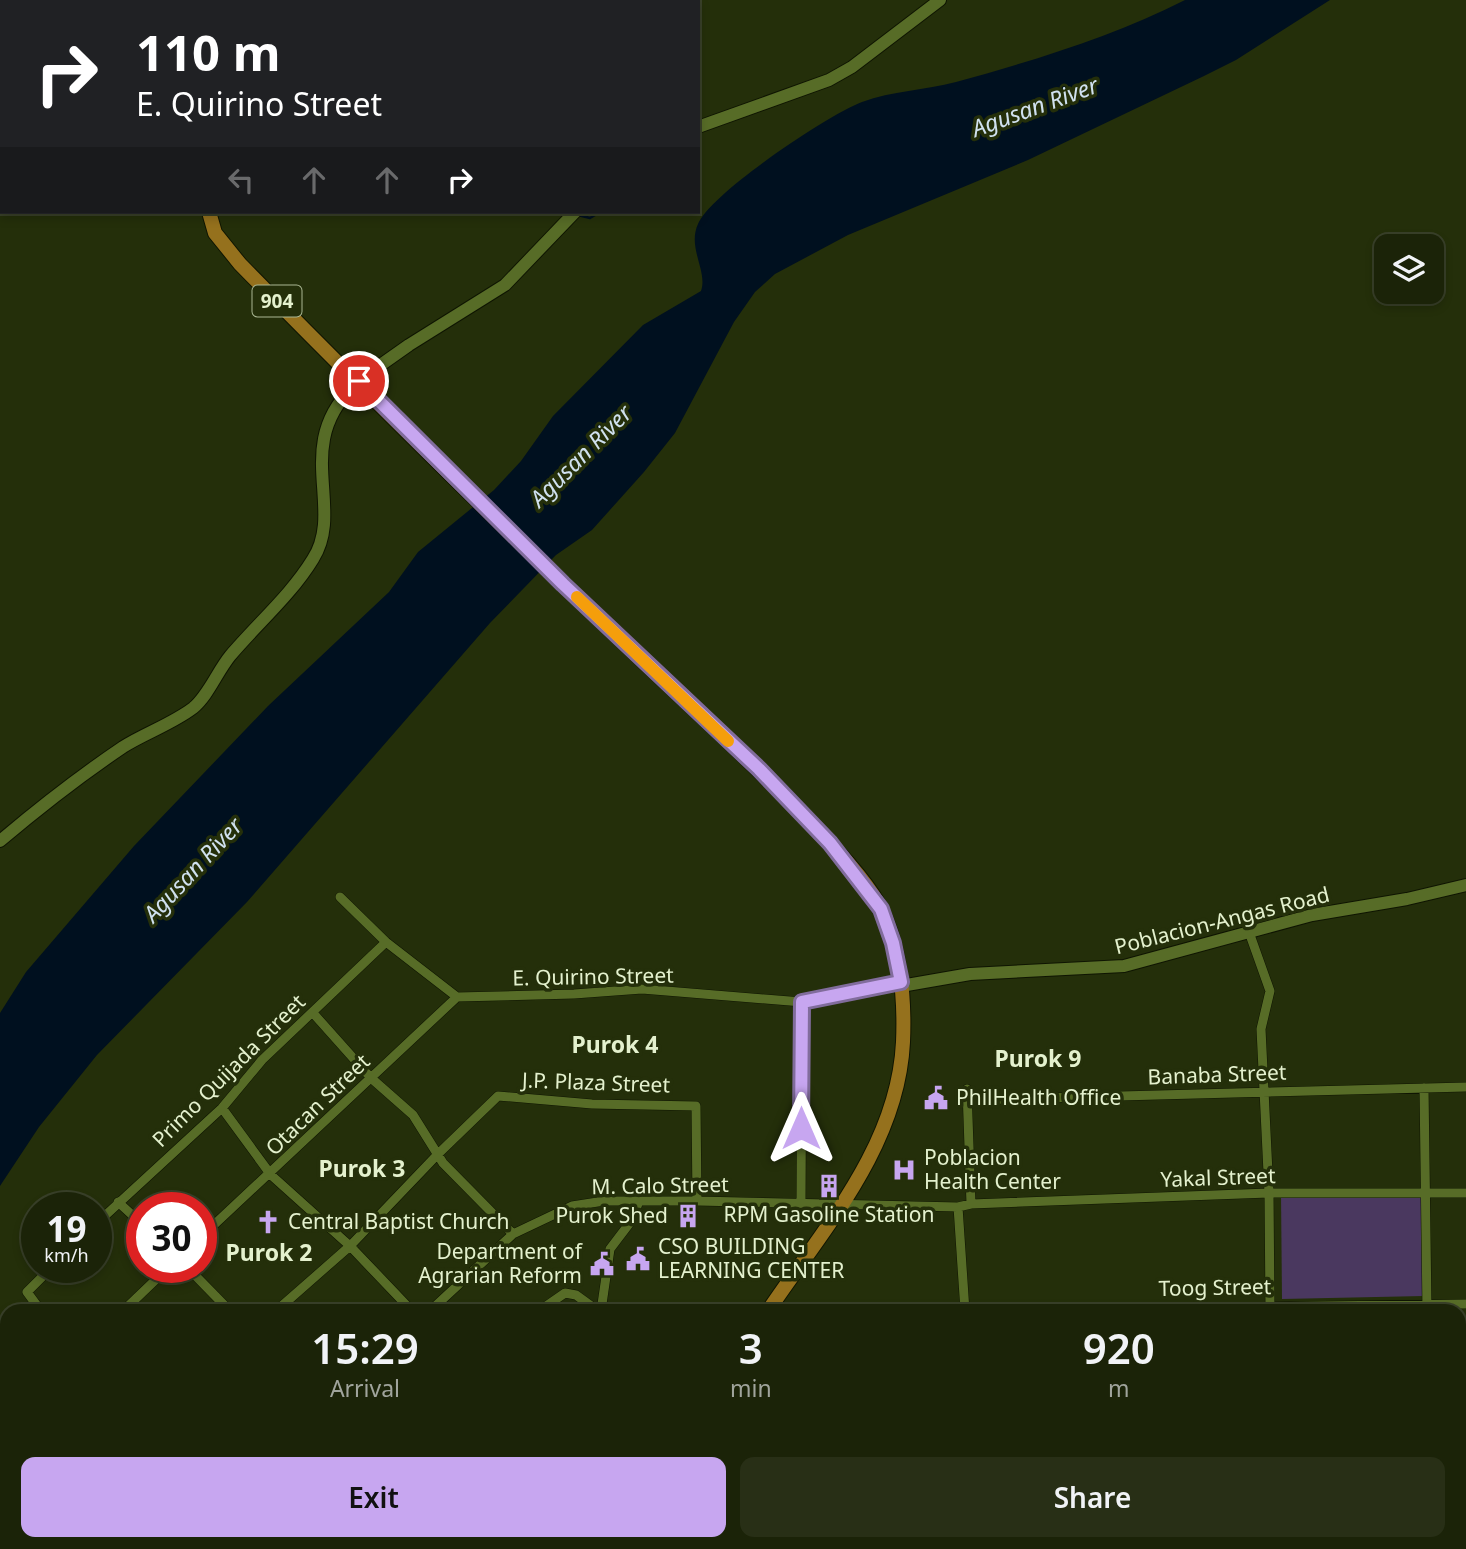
<!DOCTYPE html>
<html lang="en">
<head>
<meta charset="utf-8">
<style>
  body { margin:0; font-family:"Noto Sans",sans-serif; background:#282f16; color:#f1f3f6; height:100vh; display:flex; flex-direction:column; font-size:26px; white-space:nowrap }
  * { box-sizing:border-box; margin:0 }
  p { font-size:23px; color:#a0a49c }
  .icon { flex:none; width:38px; height:38px; fill:none; stroke:currentColor; stroke-width:2; stroke-linecap:round; stroke-linejoin:round }
  .map { position:relative; flex:1; overflow:hidden }
  .details { position:absolute; left:0px; top:1304px; width:1466px; height:247px; display:flex; flex-direction:column; background:#1b2308; border-radius:21px 21px 0 0; box-shadow:0 4px 10px #0003,0 0 0 2px #394029 }
  .details>* { flex:none }
  .top-card { position:absolute; left:0px; top:0px; width:700px; height:214px; box-shadow:0 4px 10px #0003,0 0 0 2px #394029; background:#202124; color:#fff; overflow:hidden }
  .controls { position:absolute; left:1374px; top:234px; display:grid; gap:14px }
  .controls a { display:grid; place-items:center; width:70px; height:70px; border-radius:14px; background:#1b2308; box-shadow:0 4px 10px #0003,0 0 0 2px #394029; font-size:35px }
  .speed { position:absolute; left:21px; top:1192px; display:flex; gap:14px; font-size:35px; font-weight:700; text-align:center }
  .speed>* { display:grid; place-content:center; width:91px; height:91px; border-radius:50%; background:#1b2308; box-shadow:0 4px 10px #0003,0 0 0 2px #394029; line-height:1 }
  .speed small { font-size:18px; font-weight:400 }
  .speed .limit { border:10px solid #d22; background:#fff; color:#111 }
  .pin { position:absolute; display:grid; place-items:center; width:60px; height:60px; color:#fff; margin:-30px; border:4px solid #fff; border-radius:50%; box-shadow:0 2px 7px #0007 }
  .me { position:absolute; width:77px; margin:-38px; rotate:0deg; stroke-linejoin:round; filter:drop-shadow(0 0 5px #0008) }
  .turn { display:flex; align-items:center; gap:24px; height:147px; padding:0 21px; font-size:32px }
  .turn .icon { width:91px; height:91px; stroke-width:2.5 }
  .turn b { display:block; font-size:49px; line-height:60px }
  .lanes { display:flex; align-items:center; height:66px; padding:0 21px; background:#0003; justify-content:center; gap:35px; direction:ltr }
  .lanes .off { opacity:.35 }
  .eta { display:flex; justify-content:space-evenly; align-items:center; height:119px; text-align:center }
  .eta b { font-size:42px; font-weight:600; line-height:49px }
  .button { display:flex; gap:14px; margin-top:auto; padding:14px 21px }
  .button a { flex:1; height:80px; border-radius:14px; background:#c7a6f0; color:#111; font-size:28px; font-weight:600; line-height:80px; text-align:center }
  .button a+a { background:#282f16; color:#f1f3f6 }
  .map>svg:first-child { display:block }
  .green { fill:#4a385f }
  .water { fill:#00101f }
  .lines { fill:none; stroke-linecap:round; stroke-linejoin:round }
  .stream { stroke:#00101f; stroke-width:2.5 }
  .street-casing { stroke:#0f1502; stroke-width:10 }
  .secondary-casing { stroke:#0f1502; stroke-width:14 }
  .primary-casing { stroke:#0f1502; stroke-width:16 }
  .street { stroke:#576c27; stroke-width:9 }
  .secondary { stroke:#576c27; stroke-width:12 }
  .primary { stroke:#95711d; stroke-width:14 }
  .route-casing { stroke:#816c9c; stroke-width:18 }
  .route { stroke:#c7a6f0; stroke-width:12 }
  .slow { stroke:#f59e0b; stroke-width:12 }
  .labels { text-anchor:middle; stroke-width:7; stroke-linejoin:round; paint-order:stroke }
  .shield { fill:#242f0a; stroke:#aab793; stroke-width:2 }
  .shield-label { font-size:19px; font-weight:bold; fill:#e4f1ce }
  .street-label { font-size:21px; fill:#e4f1ce; stroke:#242f0a }
  .poi-label { font-size:21px; fill:#e4f1ce; stroke:#242f0a; text-anchor:start }
  .water-label { font-size:23px; font-style:italic; fill:#d0e1ef; stroke:#242f0a }
  .neighbourhood-label { font-size:23px; font-weight:bold; fill:#e4f1ce; stroke:#242f0a }
</style>
</head>
<body>
<div class="map">
<svg width="1466" height="1549" viewBox="0 0 1466 1549">
  <rect width="100%" height="100%" fill="#242f0a"/>
  <path class="green" d="M1281,1195h141l2,101 -142,3z"/>
  <path class="water" d="M1185,0h145l-94,60 -32,16 -176,84 -180,75 -73,39 -20,18 -21,30 -59,111 -31,39 -52,58 -36,25 -66,68 -243,279 -150,153 -58,72 -39,59v-173l26,-41 108,-126 134,-140 121,-114 29,-40 76,-62 27,-29 32,-45 90,-91 58,-34c7,-20 -14,-43 -3,-67 13,-31 131,-110 164,-122 30,-11 63,-12 94,-20 77,-21 158,-46 229,-82z"/>
  <g class="lines">
    <path class="stream" d="M414,0v2
      M578,215l12,3 10,-6"/>
    <g class="street-casing">
      <path id="street" d="M340,897l46,45 71,55 117,-3 68,-5 160,13 99,-20
        M1249,932l21,59 -9,38 8,164 1,116
        M313,1013l58,65 42,37 30,48 70,71
        M1424,1088l3,222
        M967,1089l4,115 -13,3 7,104 501,-7
        M968,1100l498,-13
        M222,1108l49,67 79,71 62,65
        M118,1202l24,22
        M801,1203l1,-201
        M971,1204l298,-11h197
        M96,1224l126,-116 40,-48 124,-118
        M201,1237l256,-240
        M187,1267l43,44
        M41,1311l-14,-19 25,-25
        M123,1311l46,-44
        M276,1311l74,-65 88,-92 60,-58 94,8 104,2 1,95
        M430,1311l83,-77 59,-28 32,-5h93l261,6
        M539,1311l26,-18 11,2 22,16
        M601,1311l9,-62 22,-29 7,-19
        M1460,1412h6
        M0,1414l7,-7
        M1460,1518h6
        M267,1544l6,5
        M971,1544v5
        M1272,1544l1,5
        M1430,1544v5
        M348,1549l6,-5
        M509,1549l2,-5
        M817,1549v-5"/>
    </g>
    <g class="secondary-casing">
      <path id="secondary" d="M698,127l131,-47 23,-13 88,-67
        M365,376l44,-31 96,-60 70,-73
        M0,841c39,-33 80,-65 123,-94 22,-14 49,-23 70,-39 15,-12 24,-36 37,-52 27,-32 61,-61 83,-97 32,-50 -20,-113 39,-171
        M901,986l69,-12 154,-8 188,-51 95,-16 59,-14"/>
    </g>
    <g class="primary-casing">
      <path id="primary" d="M180,0v2
        M209,212l6,21 25,31c133,136 269,269 407,401 54,51 109,101 161,155 23,24 54,55 70,83 22,39 27,94 25,139 -5,104 -79,186 -135,269
        M343,366l29,5
        M347,393l27,3
        M607,1549l4,-5"/>
    </g>
    <use href="#street" class="street"/>
    <use href="#secondary" class="secondary"/>
    <use href="#primary" class="primary"/>
  </g>
  <g class="lines">
    <g class="route-casing">
      <path id="route" d="M359,381l204,203 196,185 71,74 51,66 12,34 8,39 -99,20 -1,126"/>
    </g>
    <use href="#route" class="route"/>
    <path class="slow" d="M577,597l151,144"/>
  </g>
  <defs>
    <g id="civic-bare" transform="scale(1.89)"><path d="M-.6-6.5H3V-4.5H.6V-3L4-1V1h2V6H-6V1h2V-1L-.6-3ZM-1.2 2.5V6h2.4V2.5Z" fill="#c7a6f0" stroke="#242f0a" stroke-width="2.5" paint-order="stroke"/></g>
    <g id="hospital-bare" transform="scale(1.89)"><path d="M-5-5h3v3.5h4V-5h3V5h-3V1.5h-4V5h-3Z" fill="#c7a6f0" stroke="#242f0a" stroke-width="2.5" paint-order="stroke"/></g>
    <g id="building-bare" transform="scale(1.89)"><path d="M-4-6H4V6H1V3H-1V6H-4ZM-2.5-4.3h1.7v1.8h-1.7ZM.8-4.3h1.7v1.8H.8ZM-2.5-1h1.7V.8h-1.7ZM.8-1h1.7V.8H.8Z" fill="#c7a6f0" stroke="#242f0a" stroke-width="2.5" paint-order="stroke"/></g>
    <g id="church-bare" transform="scale(1.89)"><path d="M-1.2-6h2.4v3.5h3.3v2.4h-3.3V6h-2.4V-.1h-3.3v-2.4h3.3Z" fill="#c7a6f0" stroke="#242f0a" stroke-width="2.5" paint-order="stroke"/></g>
  </defs>
  <g fill-rule="evenodd">
    <use href="#civic-bare" x="936" y="1098"/>
    <use href="#hospital-bare" x="904" y="1170"/>
    <use href="#building-bare" x="829" y="1186"/>
    <use href="#building-bare" x="688" y="1216"/>
    <use href="#church-bare" x="268" y="1222"/>
    <use href="#civic-bare" x="638" y="1259"/>
    <use href="#civic-bare" x="602" y="1264"/>
  </g>
  <g class="labels">
    <rect class="shield" x="252.5" y="285.5" width="49" height="31" rx="5"/>
    <g class="shield-label">
      <text x="277" y="308">904</text>
    </g>
    <g class="street-label">
      <text transform="translate(1222 921) rotate(-14)" y="7">Poblacion-Angas Road</text>
      <text transform="translate(593 977) rotate(-1)" y="7">E. Quirino Street</text>
      <text transform="translate(229 1071) rotate(-45)" y="7">Primo Quijada Street</text>
      <text transform="translate(1217 1075) rotate(-2)" y="7">Banaba Street</text>
      <text transform="translate(596 1083) rotate(2)" y="7">J.P. Plaza Street</text>
      <text transform="translate(318 1105) rotate(-44)" y="7">Otacan Street</text>
      <text transform="translate(1218 1178) rotate(-2)" y="7">Yakal Street</text>
      <text transform="translate(660 1186) rotate(-1)" y="7">M. Calo Street</text>
      <text transform="translate(1215 1288) rotate(-1)" y="7">Toog Street</text>
    </g>
    <g class="poi-label">
      <text x="956" y="1105">PhilHealth Office</text>
      <text x="924" y="1165">Poblacion<tspan x="924" dy="24">Health Center</tspan></text>
      <text x="829" y="1222" text-anchor="middle">RPM Gasoline Station</text>
      <text x="668" y="1223" text-anchor="end">Purok Shed</text>
      <text x="288" y="1229">Central Baptist Church</text>
      <text x="658" y="1254">CSO BUILDING<tspan x="658" dy="24">LEARNING CENTER</tspan></text>
      <text x="582" y="1259" text-anchor="end">Department of<tspan x="582" dy="24">Agrarian Reform</tspan></text>
    </g>
    <g class="water-label">
      <text transform="translate(1035 107) rotate(-20)" y="8">Agusan River</text>
      <text transform="translate(581 456) rotate(-45)" y="8">Agusan River</text>
      <text transform="translate(193 870) rotate(-47)" y="8">Agusan River</text>
    </g>
    <g class="neighbourhood-label">
      <text x="615" y="1053">Purok 4</text>
      <text x="1038" y="1067">Purok 9</text>
      <text x="362" y="1177">Purok 3</text>
      <text x="269" y="1261">Purok 2</text>
    </g>
  </g>
</svg>
<div class="controls">
<a><svg class="icon" aria-label="layers" viewBox="0 0 24 24"><path d="M12 4l9 5-9 5-9-5zM3 14l9 5 9-5"/></svg></a>
</div>
<div class="speed"><div>19<small>km/h</small></div><div class="limit">30</div></div>
<div class="pin" style="left:359px;top:381px;background:#d93025"><svg class="icon" aria-label="arrive" viewBox="0 0 24 24"><path d="M6 21V4h12l-3 4 3 4H6"/></svg></div>
<svg class="me" style="left:801px;top:1128px" viewBox="-20 -20 40 40"><path d="M0-17L14 15 0 8-14 15z" fill="#c7a6f0" stroke="#fff" stroke-width="4"/></svg>
<div class="top-card">
<div class="turn"><svg class="icon" aria-label="right" viewBox="0 0 24 24"><path d="M7 20v-9h11M14 6l5 5-5 5"/></svg><div><b>110 m</b>E. Quirino Street</div></div>
<div class="lanes"><svg class="icon off" aria-label="left" viewBox="0 0 24 24"><path d="M17 20v-9H6M10 6l-5 5 5 5"/></svg><svg class="icon off" aria-label="ahead" viewBox="0 0 24 24"><path d="M12 20V5M6 11l6-6 6 6"/></svg><svg class="icon off" aria-label="ahead" viewBox="0 0 24 24"><path d="M12 20V5M6 11l6-6 6 6"/></svg><svg class="icon" aria-label="right" viewBox="0 0 24 24"><path d="M7 20v-9h11M14 6l5 5-5 5"/></svg></div>
</div>
<section class="details">
<div class="eta">
<div><b>15:29</b><p>Arrival</p></div>
<div><b>3</b><p>min</p></div>
<div><b>920</b><p>m</p></div>
</div>
<div class="button"><a>Exit</a><a>Share</a></div>
</section>
</div>
</body>
</html>
